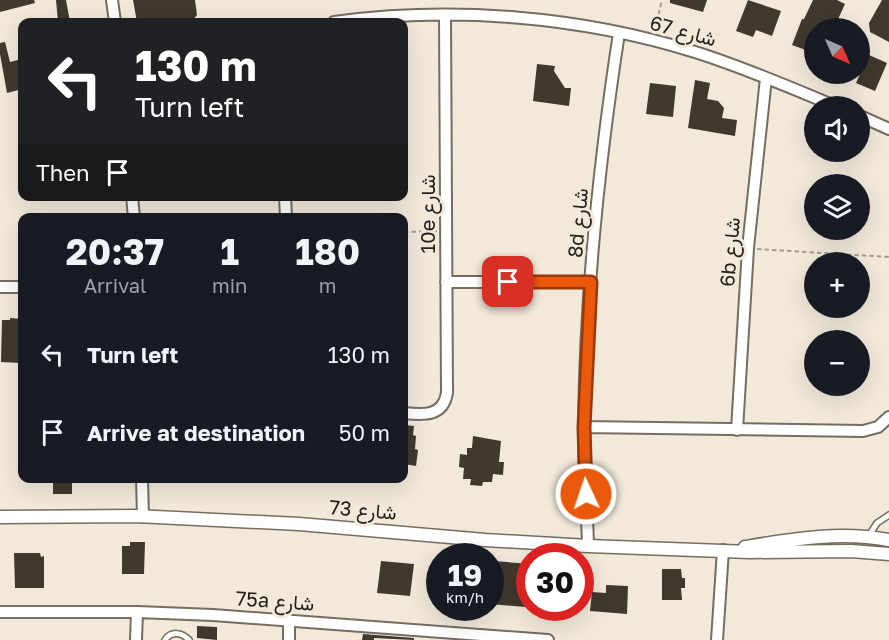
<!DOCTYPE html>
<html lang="en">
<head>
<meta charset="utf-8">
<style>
  body { margin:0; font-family:"Golos Text",Vazirmatn,sans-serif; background:#20242c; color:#f1f3f6; height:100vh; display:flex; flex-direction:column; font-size:22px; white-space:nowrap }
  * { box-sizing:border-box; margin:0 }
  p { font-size:20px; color:#9ea1a6 }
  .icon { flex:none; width:33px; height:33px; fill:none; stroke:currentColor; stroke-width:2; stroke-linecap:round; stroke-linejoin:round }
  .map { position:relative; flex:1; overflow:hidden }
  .sheet { position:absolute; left:18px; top:213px; width:390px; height:270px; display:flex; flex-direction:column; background:#171b24; border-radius:12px; box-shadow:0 6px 24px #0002 }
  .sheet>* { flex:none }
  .guide { position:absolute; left:18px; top:18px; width:390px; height:183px; border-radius:12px; box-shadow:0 6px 24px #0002; background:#202124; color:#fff; overflow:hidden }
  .needle { width:39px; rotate:135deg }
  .controls { position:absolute; left:804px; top:18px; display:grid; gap:12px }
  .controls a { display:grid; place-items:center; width:66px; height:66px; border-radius:50%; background:#171b24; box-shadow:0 6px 24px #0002; font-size:30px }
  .speed { position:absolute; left:426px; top:543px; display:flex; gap:12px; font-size:30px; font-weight:700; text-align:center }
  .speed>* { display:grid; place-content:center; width:78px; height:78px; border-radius:50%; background:#171b24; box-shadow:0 6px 24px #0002; line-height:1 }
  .speed small { font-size:15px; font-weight:400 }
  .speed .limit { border:9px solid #d22; background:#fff; color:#111 }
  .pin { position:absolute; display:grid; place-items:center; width:51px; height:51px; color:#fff; margin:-26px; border-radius:12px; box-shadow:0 3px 9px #0006 }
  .me { position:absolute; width:66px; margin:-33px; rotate:357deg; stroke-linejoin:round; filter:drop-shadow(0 0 4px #0008) }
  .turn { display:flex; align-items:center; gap:21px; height:126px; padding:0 18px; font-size:27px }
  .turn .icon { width:78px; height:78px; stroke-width:2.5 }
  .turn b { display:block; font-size:42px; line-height:51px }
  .then { display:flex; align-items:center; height:57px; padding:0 18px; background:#0003; gap:12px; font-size:22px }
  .eta { display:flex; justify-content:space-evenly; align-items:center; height:102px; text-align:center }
  .eta b { font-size:36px; font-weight:700; line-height:42px }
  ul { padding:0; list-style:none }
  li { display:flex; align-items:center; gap:18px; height:78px; padding:0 18px }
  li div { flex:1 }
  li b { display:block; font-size:22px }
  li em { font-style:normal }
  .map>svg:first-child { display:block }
  .building { fill:#40392e }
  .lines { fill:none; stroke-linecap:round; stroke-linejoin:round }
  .service-casing { stroke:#766d61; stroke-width:8 }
  .minor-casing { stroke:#766d61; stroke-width:14 }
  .tertiary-casing { stroke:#766d61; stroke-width:15 }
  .path { stroke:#a49d92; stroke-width:2; stroke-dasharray:4.5 3; stroke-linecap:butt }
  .service { stroke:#fff; stroke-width:5 }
  .minor { stroke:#fff; stroke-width:10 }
  .tertiary { stroke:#fff; stroke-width:12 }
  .route-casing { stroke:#983908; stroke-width:15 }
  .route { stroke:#ea580c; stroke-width:10 }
  .labels { text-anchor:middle; stroke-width:6; stroke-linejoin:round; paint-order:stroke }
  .street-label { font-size:20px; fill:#24201b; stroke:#f2e9db }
</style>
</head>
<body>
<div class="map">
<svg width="889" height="640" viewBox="0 0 889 640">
  <rect width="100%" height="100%" fill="#f2e9db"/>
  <path class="building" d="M0,0h34l1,3 -35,9z
    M56,0h10l4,22h-12z
    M133,0h62l2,15 -6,7h-54z
    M670,0h37l-4,12 -33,-9z
    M748,0l33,11 -9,25 -16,-6 -3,7 -17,-6z
    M813,0h24l8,4 -11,24h-20v25l-22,-8 10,-26h2z
    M882,0h7v42l-19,-10 -1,-9z
    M5,42l5,20 12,-3v30l-15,4 -7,-39v-11z
    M860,51l27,12 -12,28 -19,-8 4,-9z
    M537,64l18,2 -1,5 11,17h6l-2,18 -36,-5z
    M695,80l15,3 -3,16 11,2 6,7 -2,10 15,2 -2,16 -47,-8z
    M650,83l26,3 -3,31 -27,-3z
    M10,318l12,1 -2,44 -19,-1 1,-42h8z
    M404,425l10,1 -1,9 3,1 -1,13 3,1 -2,16 -12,-2z
    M473,436l28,5 -2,21h5l-1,13 -10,-1 -1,8h-9l-1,4 -12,-1 1,-6h-8l1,-11 -5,-1 1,-13 7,1v-7h5z
    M53,478h19v16h-19z
    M130,542h15l-1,32h-22v-28h8z
    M14,553h26l1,4 3,-1v32h-29z
    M381,561l33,3 -4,32 -33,-3z
    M494,561l36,3 -4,43 -36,-3v-39h4z
    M662,569h19l1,9h3v10h-4l1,12h-20z
    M606,585l22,1 -1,28 -37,-3 2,-19 14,1z
    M197,626l20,1v13l-20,-2z
    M363,634l51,4v2l-40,-2v2h-12z"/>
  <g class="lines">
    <g class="service-casing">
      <path id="service" d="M868,537l9,-14 12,-8
        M165,640c6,-9 17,-8 24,0"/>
    </g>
    <g class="minor-casing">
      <path id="minor" d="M112,0l3,22
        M334,22c119,-16 246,-6 361,30 48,15 94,35 140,54
        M860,116l29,13
        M132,196l2,22
        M285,196l1,22
        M446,282h145
        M0,287h22
        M404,413c19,2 39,4 43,-20l-2,-377
        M584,427l279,4 15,-4 11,-10
        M737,430l11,-182 18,-170
        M142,478l1,39
        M588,546c-1,-39 -4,-79 -4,-118 1,-132 15,-265 35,-395
        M0,612h137l76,3 335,25
        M136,640l1,-28
        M289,640v-20
        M717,640l6,-90"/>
    </g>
    <g class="tertiary-casing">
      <path id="tertiary" d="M0,517l136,-1 163,8 186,16 103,6 162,6 101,-1 38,3
        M745,547c49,-8 95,-16 144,-7"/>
    </g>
    <path class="path" d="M655,29l7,-29
      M404,232l33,-1
      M757,249l132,8"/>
    <use href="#service" class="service"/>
    <use href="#minor" class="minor"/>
    <use href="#tertiary" class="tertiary"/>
  </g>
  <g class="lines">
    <g class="route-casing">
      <path id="route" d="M508,282h83l-7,145 2,67"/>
    </g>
    <use href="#route" class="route"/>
  </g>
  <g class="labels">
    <g class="street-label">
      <text transform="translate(683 31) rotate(15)" y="7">شارع 67</text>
      <text transform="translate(428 214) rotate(-90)" y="7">10e شارع</text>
      <text transform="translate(578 223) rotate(-85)" y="7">8d شارع</text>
      <text transform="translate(730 252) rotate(-85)" y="7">6b شارع</text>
      <text transform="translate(363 510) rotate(5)" y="7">شارع 73</text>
      <text transform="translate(275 601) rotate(4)" y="7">75a شارع</text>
    </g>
  </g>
</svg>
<div class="controls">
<a><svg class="needle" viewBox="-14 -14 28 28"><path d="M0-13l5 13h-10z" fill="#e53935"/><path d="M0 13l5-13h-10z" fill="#9ea1a6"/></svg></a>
<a><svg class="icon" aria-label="sound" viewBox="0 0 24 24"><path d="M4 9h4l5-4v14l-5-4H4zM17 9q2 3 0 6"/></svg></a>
<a><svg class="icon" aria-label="layers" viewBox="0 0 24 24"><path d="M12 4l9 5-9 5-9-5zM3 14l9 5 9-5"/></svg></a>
<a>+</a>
<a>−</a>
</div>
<div class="speed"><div>19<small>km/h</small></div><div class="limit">30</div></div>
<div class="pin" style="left:508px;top:282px;background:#d93025"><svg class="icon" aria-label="arrive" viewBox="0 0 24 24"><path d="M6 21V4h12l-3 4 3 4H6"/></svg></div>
<svg class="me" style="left:586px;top:494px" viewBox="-20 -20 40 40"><circle r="17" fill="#ea580c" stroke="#fff" stroke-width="3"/><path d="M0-11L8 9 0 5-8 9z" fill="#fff"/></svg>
<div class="guide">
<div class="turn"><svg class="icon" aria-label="left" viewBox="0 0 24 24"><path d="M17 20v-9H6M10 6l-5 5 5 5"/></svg><div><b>130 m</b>Turn left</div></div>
<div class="then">Then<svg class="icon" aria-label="arrive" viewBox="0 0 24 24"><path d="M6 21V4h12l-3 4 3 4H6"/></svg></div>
</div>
<section class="sheet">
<div class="eta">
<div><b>20:37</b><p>Arrival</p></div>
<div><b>1</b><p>min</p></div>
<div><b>180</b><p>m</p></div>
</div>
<ul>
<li><svg class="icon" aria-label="left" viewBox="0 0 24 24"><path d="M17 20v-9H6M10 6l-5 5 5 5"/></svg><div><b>Turn left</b></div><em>130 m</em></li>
<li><svg class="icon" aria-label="arrive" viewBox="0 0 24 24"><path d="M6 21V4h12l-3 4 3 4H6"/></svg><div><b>Arrive at destination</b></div><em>50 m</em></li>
</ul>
</section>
</div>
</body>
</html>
